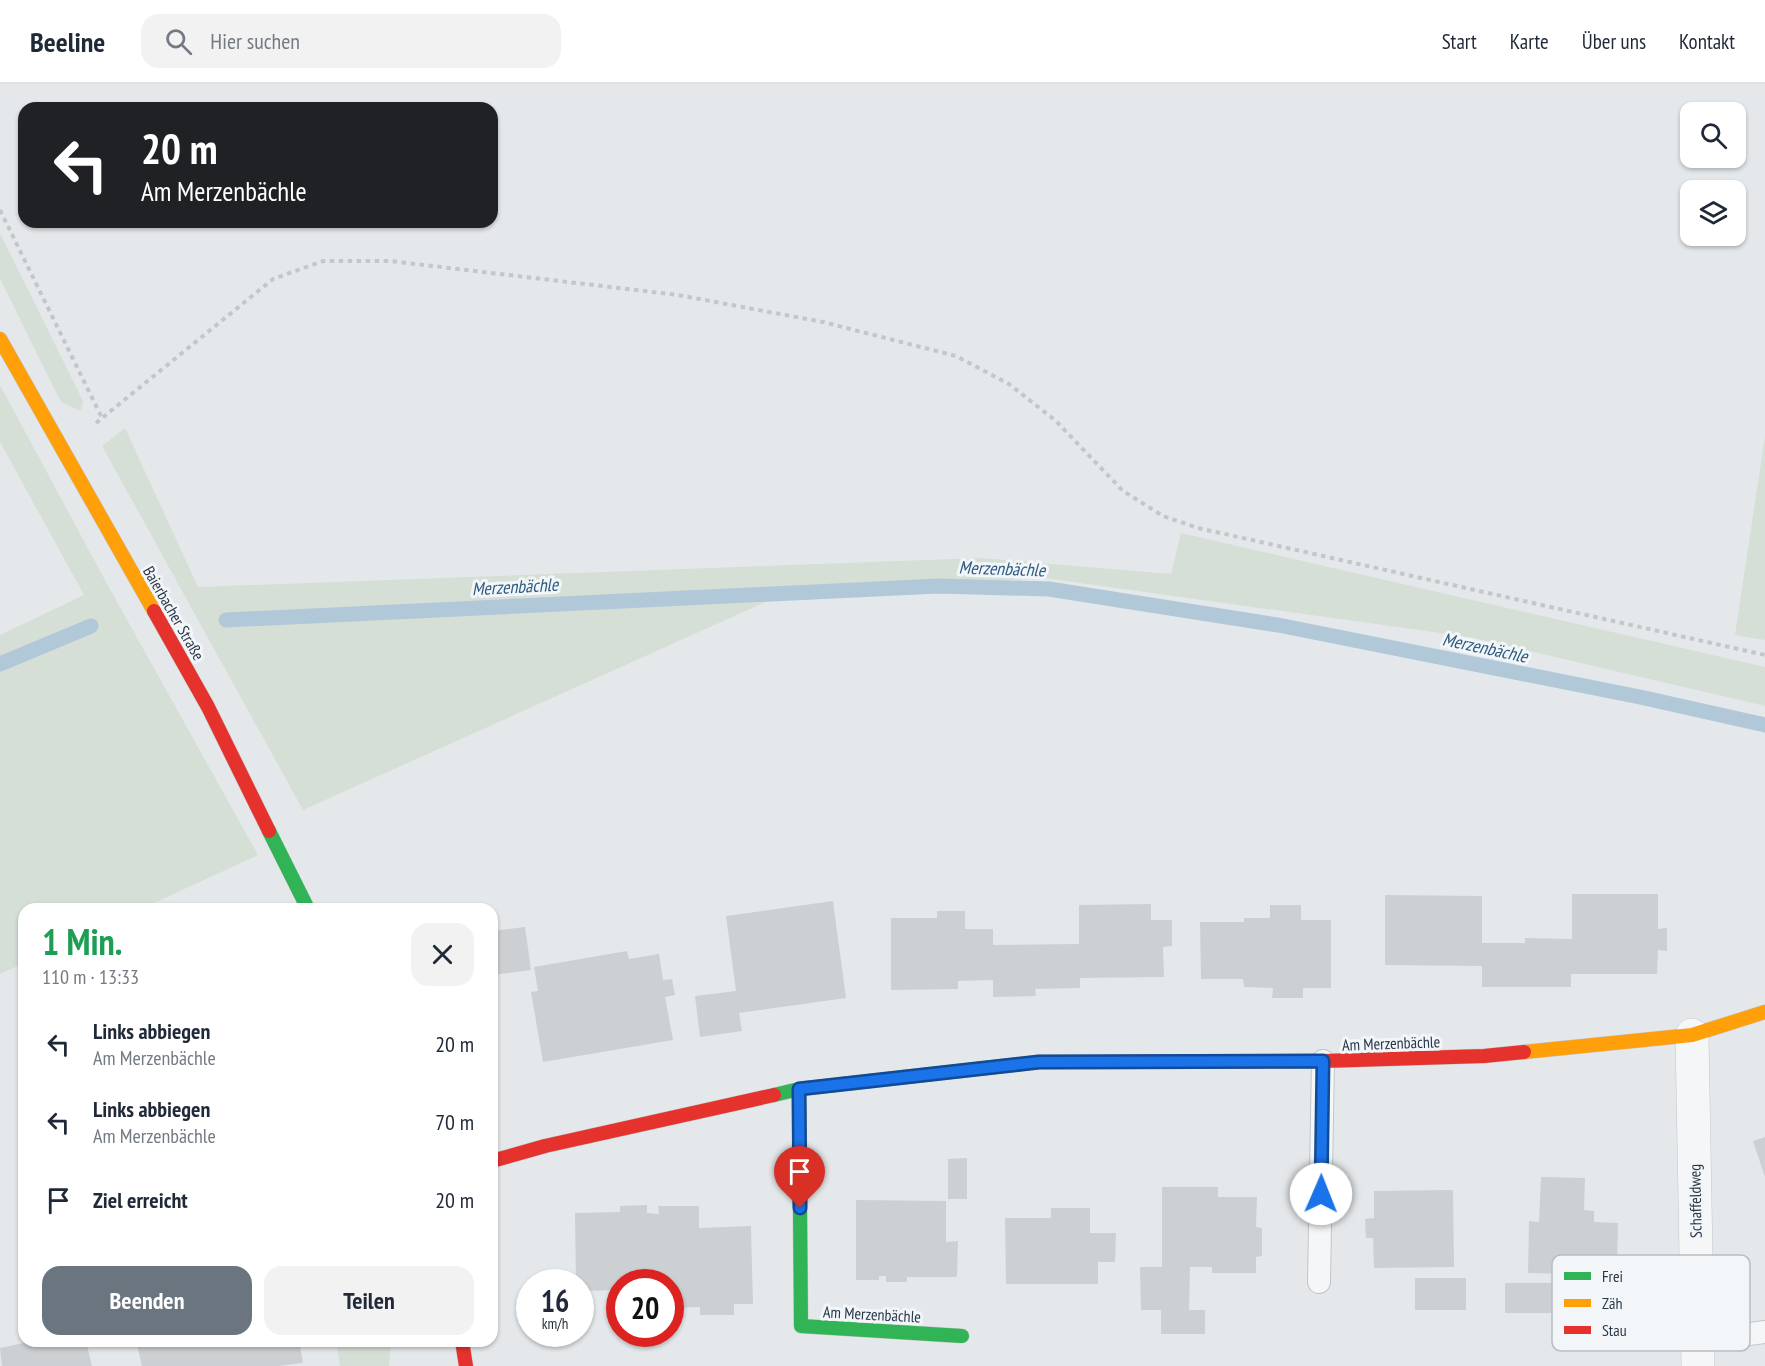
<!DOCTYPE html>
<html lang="de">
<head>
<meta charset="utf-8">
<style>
  body { margin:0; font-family:"PT Sans Narrow",sans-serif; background:#f2f2f3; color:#1f2937; height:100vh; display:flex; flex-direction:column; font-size:22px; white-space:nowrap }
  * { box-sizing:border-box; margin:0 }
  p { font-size:20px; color:#747a83 }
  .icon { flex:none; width:33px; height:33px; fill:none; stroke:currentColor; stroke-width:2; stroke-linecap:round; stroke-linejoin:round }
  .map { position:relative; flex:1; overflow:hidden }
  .panel { position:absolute; left:18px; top:819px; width:480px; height:444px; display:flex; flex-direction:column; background:#fff; border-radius:18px; box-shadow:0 2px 4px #0004 }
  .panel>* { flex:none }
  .banner { position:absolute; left:18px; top:18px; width:480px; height:126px; border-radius:18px; box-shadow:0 2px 4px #0004; background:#202124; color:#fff; overflow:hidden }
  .fabs { position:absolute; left:1680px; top:18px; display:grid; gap:12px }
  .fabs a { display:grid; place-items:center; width:66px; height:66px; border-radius:12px; background:#fff; box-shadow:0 2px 4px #0004; font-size:30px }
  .speed { position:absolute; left:516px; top:1185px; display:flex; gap:12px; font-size:30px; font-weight:700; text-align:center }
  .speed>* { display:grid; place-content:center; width:78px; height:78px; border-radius:50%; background:#fff; box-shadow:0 2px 4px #0004; line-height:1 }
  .speed small { font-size:15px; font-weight:400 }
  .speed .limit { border:9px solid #d22; background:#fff; color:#111 }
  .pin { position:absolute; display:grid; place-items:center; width:51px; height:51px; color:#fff; margin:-62px -26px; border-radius:50% 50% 50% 0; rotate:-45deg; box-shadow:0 0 6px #0007 }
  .pin .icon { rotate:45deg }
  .me { position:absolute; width:66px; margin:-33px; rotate:1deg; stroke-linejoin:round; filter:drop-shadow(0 0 4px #0008) }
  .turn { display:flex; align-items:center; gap:21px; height:126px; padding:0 24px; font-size:27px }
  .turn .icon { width:78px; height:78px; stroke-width:2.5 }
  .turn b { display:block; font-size:42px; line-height:51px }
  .round { display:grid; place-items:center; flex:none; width:63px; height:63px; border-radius:18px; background:#f2f2f3 }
  .head { display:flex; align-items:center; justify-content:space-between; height:102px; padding:0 24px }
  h1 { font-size:36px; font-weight:700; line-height:45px; color:#1e9e55 }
  .primary-button { display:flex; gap:12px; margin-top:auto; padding:12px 24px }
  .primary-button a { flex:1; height:69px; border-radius:18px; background:#6a7580; color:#fff; font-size:24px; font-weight:700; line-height:69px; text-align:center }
  .primary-button a+a { background:#f2f2f3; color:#1f2937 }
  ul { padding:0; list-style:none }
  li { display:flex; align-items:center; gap:18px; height:78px; padding:0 24px }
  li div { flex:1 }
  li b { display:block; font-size:22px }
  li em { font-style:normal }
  header { display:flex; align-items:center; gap:36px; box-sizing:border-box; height:84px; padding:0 30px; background:#fff; border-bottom:2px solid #e0e1e3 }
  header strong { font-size:28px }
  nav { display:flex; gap:33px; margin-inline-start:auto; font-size:21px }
  .search { width:420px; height:54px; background:#f2f2f3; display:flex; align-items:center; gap:15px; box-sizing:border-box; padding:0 21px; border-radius:18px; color:#747a83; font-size:22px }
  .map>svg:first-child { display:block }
  .green { fill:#d6dfd5 }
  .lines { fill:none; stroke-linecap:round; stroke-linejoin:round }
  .stream { stroke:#b0c8d8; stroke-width:15 }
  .building { fill:#cdd0d3 }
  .lane-casing { stroke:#c3c6c8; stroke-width:24 }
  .street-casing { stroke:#c3c6c8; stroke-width:34 }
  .fast-casing { stroke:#c3c6c8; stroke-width:15 }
  .slow-casing { stroke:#c3c6c8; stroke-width:15 }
  .jam-casing { stroke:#c3c6c8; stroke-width:15 }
  .path { stroke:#c2c7cb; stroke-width:4; stroke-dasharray:4.5 4.5; stroke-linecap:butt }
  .lane { stroke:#f4f6f7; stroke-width:22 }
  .street { stroke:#f4f6f7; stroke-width:33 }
  .fast { stroke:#30b455; stroke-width:14 }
  .slow { stroke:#ff9f0a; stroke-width:14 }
  .jam { stroke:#e5322d; stroke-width:14 }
  .route-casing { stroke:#114b97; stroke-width:15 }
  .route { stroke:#1a73e8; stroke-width:10 }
  .labels { text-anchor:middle; stroke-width:6; stroke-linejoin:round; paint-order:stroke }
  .street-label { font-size:16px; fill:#283747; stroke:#f3f6f9 }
  .water-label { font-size:18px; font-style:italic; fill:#2d5b80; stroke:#f3f6f9 }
  .key { fill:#f3f6f9; stroke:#b6bdc4; stroke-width:1.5 }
  .key-label { font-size:16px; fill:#283747 }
</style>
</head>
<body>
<header>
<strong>Beeline</strong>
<div class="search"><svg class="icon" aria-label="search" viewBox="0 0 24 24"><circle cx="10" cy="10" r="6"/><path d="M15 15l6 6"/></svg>Hier suchen</div>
<nav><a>Start</a><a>Karte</a><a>Über uns</a><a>Kontakt</a></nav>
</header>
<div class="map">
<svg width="1765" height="1282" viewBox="0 0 1765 1282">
  <rect width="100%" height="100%" fill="#e5e8ea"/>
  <path class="green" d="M0,149l83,168 -2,10 -20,-9 -61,-123z
    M0,301l106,197 152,273 -117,54h-117v54l-24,11v-339l84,-40 -84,-153z
    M125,344l73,159 783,-29 190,16 10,-41 584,134v39l-296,-69 -425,-59 -265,18 -476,214 -201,-364z
    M1765,352v204l-30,-5z
    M336,1257h55l-2,25h-49z"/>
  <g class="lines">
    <path class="stream" d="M226,536l712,-34 111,3 229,36 362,72 125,28
      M0,580l91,-38"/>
  </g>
  <path class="building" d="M1572,810h86v35l9,-1v23l-9,-1 -1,24h-86v13h-89v-21l-97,-1v-70l97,1v47h43v-5l47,1z
    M833,817l13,97 -107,15 3,18 -42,6 -5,-41 41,-5 -10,-75z
    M1151,820v16h21v26l-9,1 1,30 -84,1v10l-45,1 1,7 -43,1v-17l-35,1v8l-67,1v-72h46v-7h28v18h28v16l86,-1v-39z
    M1270,821h31v15h30v68h-28v10h-31l1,-10 -29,-1 -1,-8h-42l-1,-57h44v-4h26z
    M525,843l6,43 -39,5v-44z
    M627,867l2,8 30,-5 4,26 9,-1 3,16 -10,2 8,43 -130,22 -12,-70 7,-1 -4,-24z
    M1765,1053v40l-12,-36z
    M967,1074v41h-19v-40z
    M1541,1093l44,1 -1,32 10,1v11l24,1 -1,47 -47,-2v6l-42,-1 1,-52 10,1z
    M1162,1103h56v10h39l-1,30 6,1v28l-6,1v16h-44v-6h-22l-1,43h16v24h-44v-24h-20l-1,-43h22z
    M1453,1106l1,77 -80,1 -1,-30h-7l-1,-19 9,-1v-27z
    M856,1116l90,1v41l12,-1 -1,36h-50v5h-21v-6h-7v4h-23z
    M647,1121v8l12,1 -1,-8h41v22l52,-2 2,78h-19v11h-34v-8l-27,1v-19h-3v-7h-50v8l-40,1v-9h-4l-1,-69 45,-1v-6z
    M1051,1124h39v25h26l-1,29h-17v22h-92l-1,-66h46z
    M1415,1194h51v32h-51z
    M1505,1199h64v30h-64z
    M33,1257h53l6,25h-90l-2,-18z
    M136,1257h163l4,22 -25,3h-136z"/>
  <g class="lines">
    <g class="lane-casing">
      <path id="lane" d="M1319,1198l4,-221
        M1698,1257l67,-9"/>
    </g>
    <g class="street-casing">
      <path id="street" d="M1692,951l6,331"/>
    </g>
    <g class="fast-casing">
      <path id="fast" d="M269,747l39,78
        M799,1005l2,237 161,10
        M774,1011l25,-6 240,-27h56"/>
    </g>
    <g class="slow-casing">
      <path id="slow" d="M0,255l154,272
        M1524,968l168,-17 73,-23"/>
    </g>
    <g class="jam-casing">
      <path id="jam" d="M154,527l54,96 61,124
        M1095,978l228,-1 161,-5 40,-4
        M492,1077l53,-15 229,-51
        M462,1257l4,25"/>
    </g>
    <path class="path" d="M0,126l102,208
      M96,339l177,-144 50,-18h67l288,34 145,27 133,34 53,28 47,37 67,70 40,25 35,12 567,127"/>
    <use href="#lane" class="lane"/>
    <use href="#street" class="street"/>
    <use href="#fast" class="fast"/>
    <use href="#slow" class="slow"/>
    <use href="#jam" class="jam"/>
  </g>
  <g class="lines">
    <g class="route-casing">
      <path id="route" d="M800,1124l-1,-119 240,-27 284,-1 -2,133"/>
    </g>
    <use href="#route" class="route"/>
  </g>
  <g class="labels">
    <g class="street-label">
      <text transform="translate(174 529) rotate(60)" y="6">Baierbacher Straße</text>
      <text transform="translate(1391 959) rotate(-2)" y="6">Am Merzenbächle</text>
      <text transform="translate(1695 1117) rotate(-91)" y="6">Schaffeldweg</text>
      <text transform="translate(872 1230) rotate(3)" y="6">Am Merzenbächle</text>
    </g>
    <g class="water-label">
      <text transform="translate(1002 485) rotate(2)" y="6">Merzenbächle</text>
      <text transform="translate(515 503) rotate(-3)" y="6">Merzenbächle</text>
      <text transform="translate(1485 564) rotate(12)" y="6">Merzenbächle</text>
    </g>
  </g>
  <rect x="1552" y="1171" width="198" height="96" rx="9" class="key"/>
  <rect x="1564" y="1188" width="27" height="8" fill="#30b455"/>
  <rect x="1564" y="1215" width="27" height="8" fill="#ff9f0a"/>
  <rect x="1564" y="1242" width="27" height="8" fill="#e5322d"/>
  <g class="key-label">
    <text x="1602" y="1198">Frei</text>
    <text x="1602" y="1225">Zäh</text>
    <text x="1602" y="1252">Stau</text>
  </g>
</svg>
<div class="fabs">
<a><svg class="icon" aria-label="search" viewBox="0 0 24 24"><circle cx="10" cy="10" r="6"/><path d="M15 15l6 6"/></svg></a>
<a><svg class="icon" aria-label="layers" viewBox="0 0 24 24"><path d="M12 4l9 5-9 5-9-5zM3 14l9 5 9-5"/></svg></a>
</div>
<div class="speed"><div>16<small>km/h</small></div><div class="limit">20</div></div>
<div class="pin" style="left:800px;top:1124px;background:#d93025"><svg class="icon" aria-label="arrive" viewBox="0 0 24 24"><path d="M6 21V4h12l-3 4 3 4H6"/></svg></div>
<svg class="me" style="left:1321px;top:1110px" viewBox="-20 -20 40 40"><circle r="19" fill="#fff"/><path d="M0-13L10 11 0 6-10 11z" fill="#1a73e8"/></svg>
<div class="banner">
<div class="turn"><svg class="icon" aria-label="left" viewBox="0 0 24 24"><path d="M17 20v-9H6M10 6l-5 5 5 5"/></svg><div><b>20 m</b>Am Merzenbächle</div></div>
</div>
<section class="panel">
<div class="head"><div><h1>1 Min.</h1><p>110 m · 13:33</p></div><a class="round"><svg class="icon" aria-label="close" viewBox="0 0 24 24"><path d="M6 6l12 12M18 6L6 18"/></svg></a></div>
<ul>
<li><svg class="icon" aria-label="left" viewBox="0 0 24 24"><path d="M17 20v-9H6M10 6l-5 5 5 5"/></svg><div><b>Links abbiegen</b><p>Am Merzenbächle</p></div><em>20 m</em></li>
<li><svg class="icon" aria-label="left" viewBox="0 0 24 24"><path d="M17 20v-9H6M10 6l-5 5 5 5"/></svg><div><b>Links abbiegen</b><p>Am Merzenbächle</p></div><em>70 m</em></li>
<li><svg class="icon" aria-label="arrive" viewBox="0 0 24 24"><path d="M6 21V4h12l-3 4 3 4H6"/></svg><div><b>Ziel erreicht</b></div><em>20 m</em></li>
</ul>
<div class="primary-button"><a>Beenden</a><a>Teilen</a></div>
</section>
</div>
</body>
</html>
